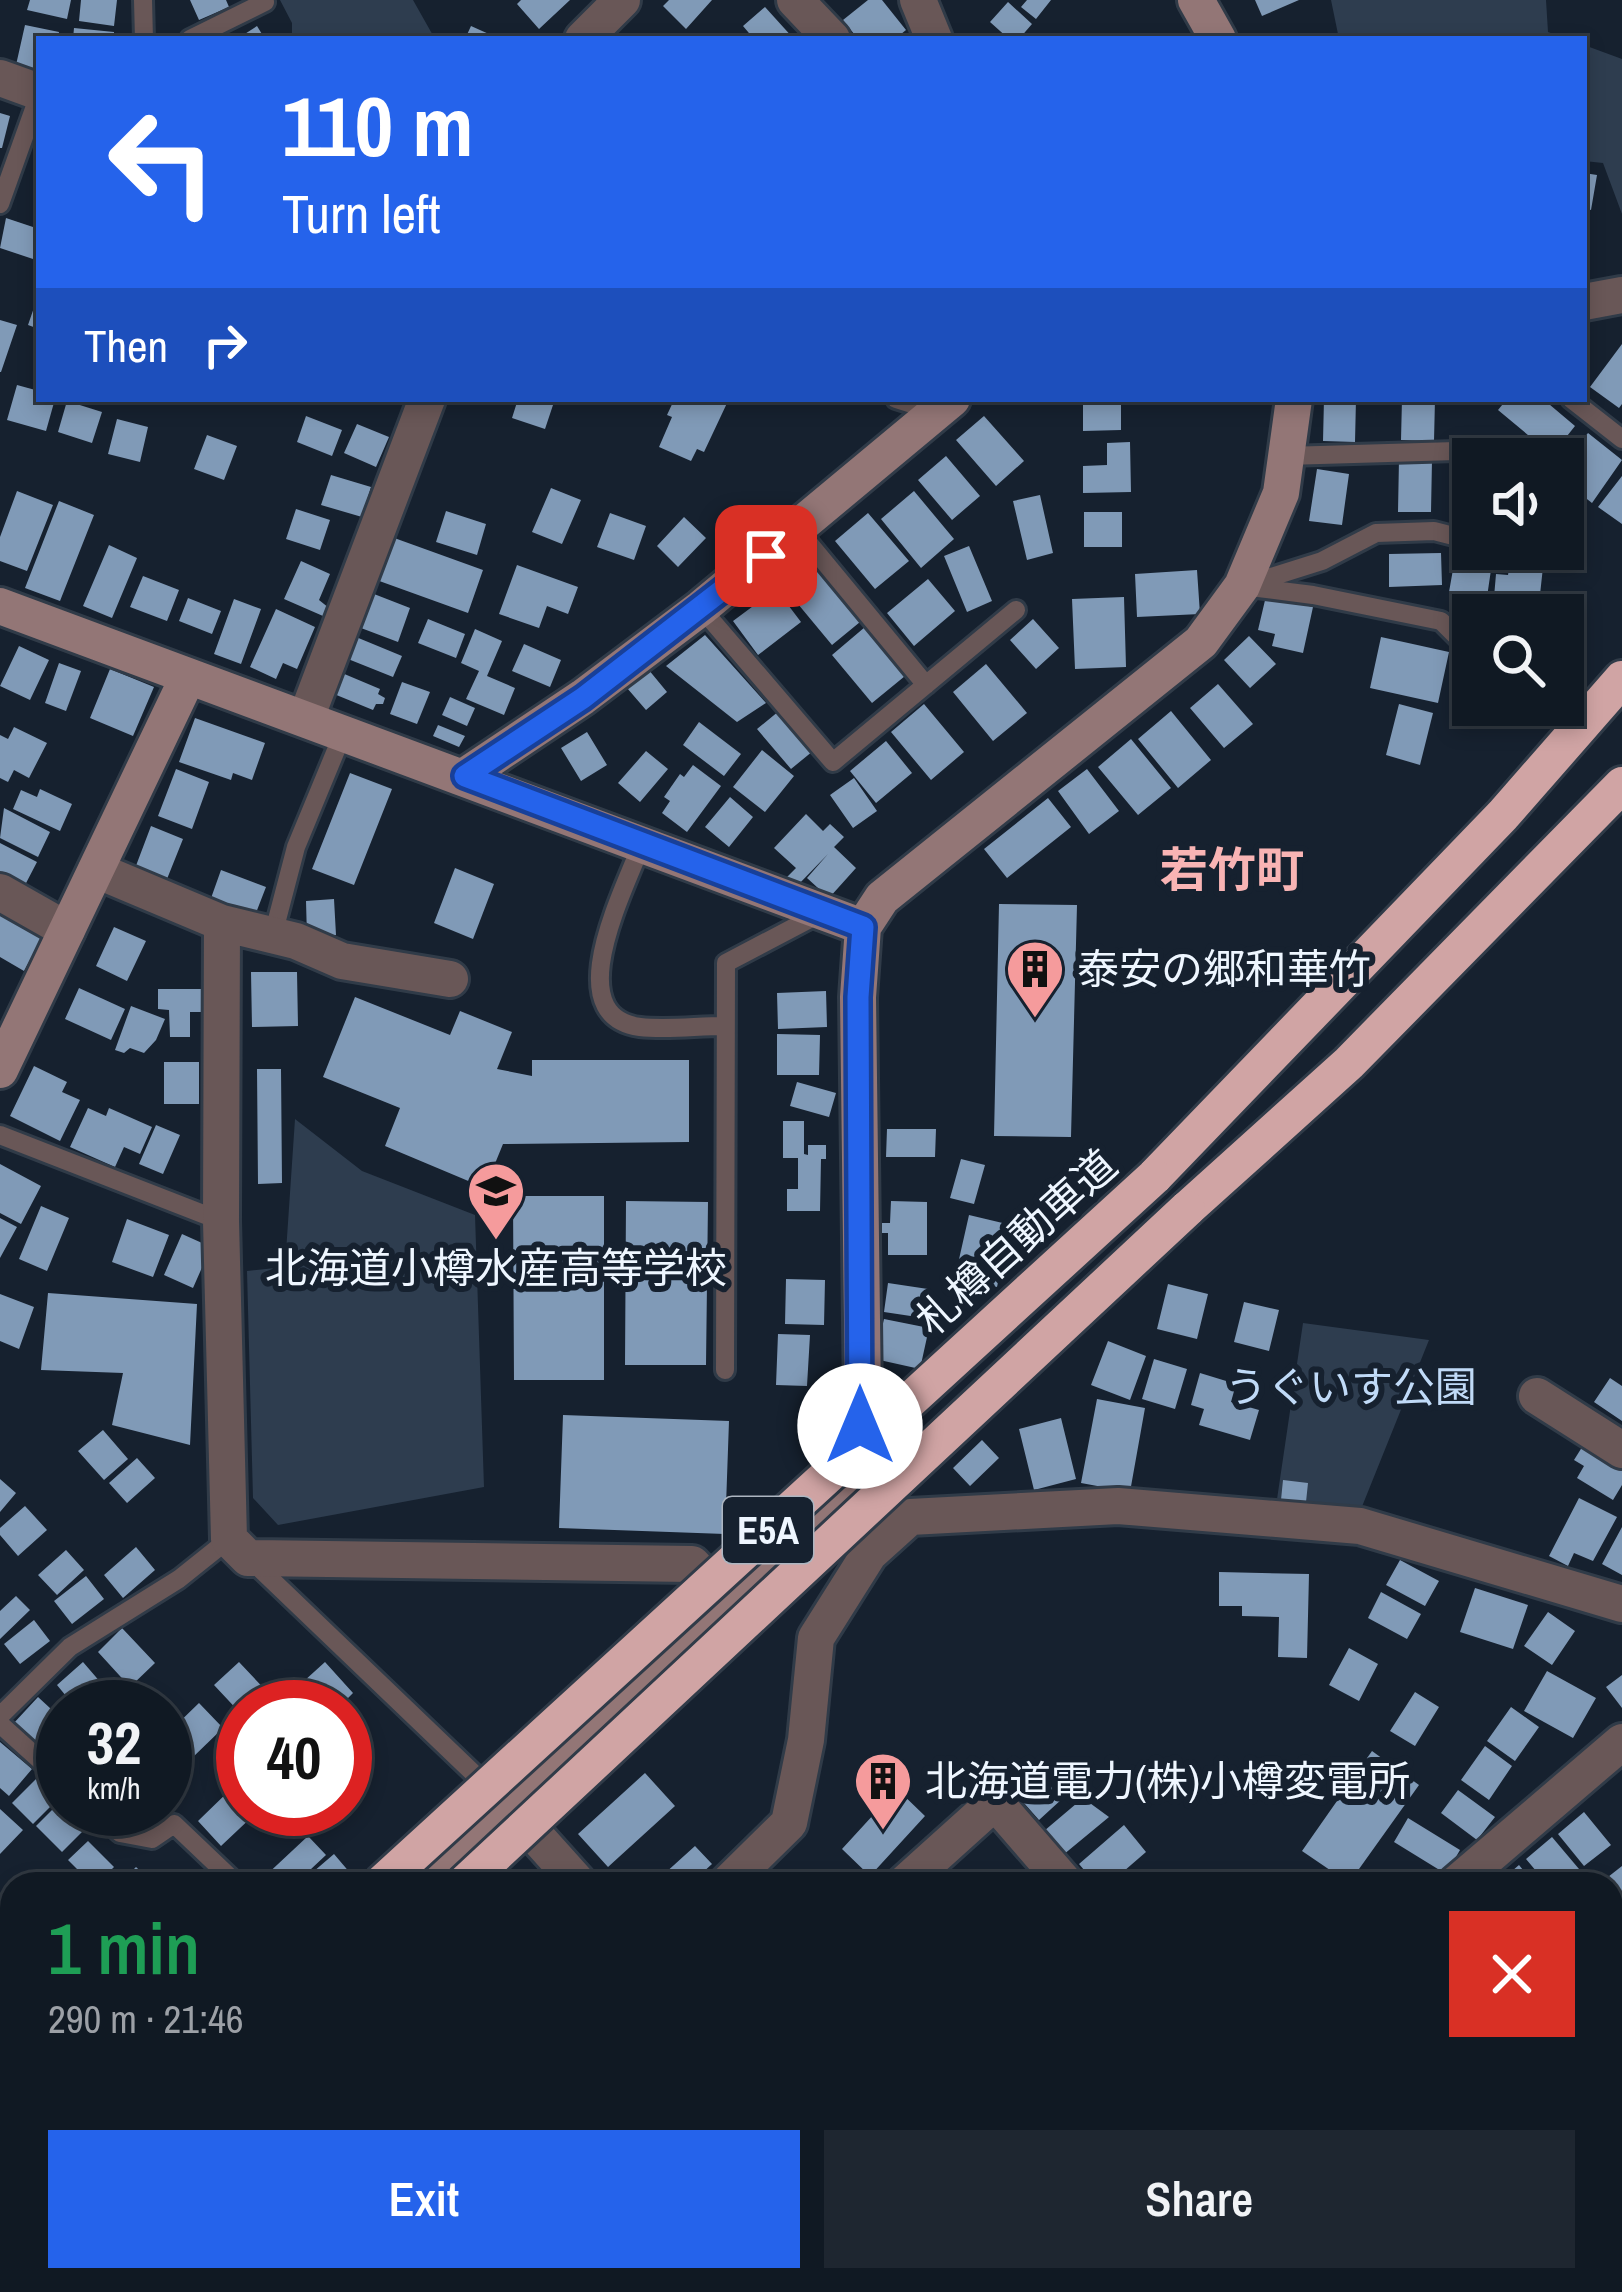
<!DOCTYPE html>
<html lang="en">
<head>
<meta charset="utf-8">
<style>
  body { margin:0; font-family:"Archivo Narrow","Noto Sans JP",sans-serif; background:#1e2630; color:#f1f3f6; height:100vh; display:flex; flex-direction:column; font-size:45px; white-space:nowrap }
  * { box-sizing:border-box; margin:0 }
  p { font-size:39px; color:#9ca0a6 }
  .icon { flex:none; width:66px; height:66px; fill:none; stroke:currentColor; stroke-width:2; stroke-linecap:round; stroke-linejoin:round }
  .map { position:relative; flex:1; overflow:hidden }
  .drawer { position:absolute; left:0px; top:1872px; width:1623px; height:420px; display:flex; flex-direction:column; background:#101923; border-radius:36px 36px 0 0; box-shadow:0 6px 18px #0003,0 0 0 3px #303841 }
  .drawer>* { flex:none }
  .banner { position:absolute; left:36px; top:36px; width:1551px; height:366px; border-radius:0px; box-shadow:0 6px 18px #0003,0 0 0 3px #303841; background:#2563eb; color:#fff; overflow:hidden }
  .buttons { position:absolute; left:1452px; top:438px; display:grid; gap:24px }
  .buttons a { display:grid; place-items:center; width:132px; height:132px; border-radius:0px; background:#101923; box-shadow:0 6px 18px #0003,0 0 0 3px #303841; font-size:60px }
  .speed { position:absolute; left:36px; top:1680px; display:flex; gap:24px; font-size:60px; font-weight:700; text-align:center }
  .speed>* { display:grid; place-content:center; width:156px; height:156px; border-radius:50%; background:#101923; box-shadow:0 6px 18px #0003,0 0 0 3px #303841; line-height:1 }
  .speed small { font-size:30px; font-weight:400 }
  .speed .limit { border:18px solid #d22; background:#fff; color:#111 }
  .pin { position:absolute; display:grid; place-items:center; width:102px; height:102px; color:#fff; margin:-51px; border-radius:24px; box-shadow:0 6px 18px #0006 }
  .me { position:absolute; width:132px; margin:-66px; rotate:0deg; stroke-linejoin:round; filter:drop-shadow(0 0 9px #0008) }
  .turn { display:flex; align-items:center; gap:42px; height:252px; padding:0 48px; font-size:54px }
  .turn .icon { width:156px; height:156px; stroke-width:2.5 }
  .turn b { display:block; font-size:84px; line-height:102px }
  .then { display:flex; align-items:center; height:114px; padding:0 48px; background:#0003; gap:24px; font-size:45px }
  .round { display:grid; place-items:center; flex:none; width:126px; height:126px; border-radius:0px; background:#1e2630 }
  .head { display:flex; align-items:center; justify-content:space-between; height:204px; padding:0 48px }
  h1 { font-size:72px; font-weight:600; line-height:90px; color:#1e9e55 }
  .button { display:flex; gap:24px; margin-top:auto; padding:24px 48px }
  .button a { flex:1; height:138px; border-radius:0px; background:#2563eb; color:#fff; font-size:48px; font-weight:600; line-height:138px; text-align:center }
  .button a+a { background:#1e2630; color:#f1f3f6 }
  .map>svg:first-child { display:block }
  .green { fill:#2e3d4f }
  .building { fill:#809ab7 }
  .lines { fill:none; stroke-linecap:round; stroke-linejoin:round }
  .lane-casing { stroke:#303b48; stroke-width:24 }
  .street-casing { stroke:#303b48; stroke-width:42 }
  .secondary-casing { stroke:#303b48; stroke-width:42 }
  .highway-casing { stroke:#303b48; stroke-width:42 }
  .lane { stroke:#695757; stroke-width:18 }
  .street { stroke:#695757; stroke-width:36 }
  .secondary { stroke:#937676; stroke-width:36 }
  .highway { stroke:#d0a4a4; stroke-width:36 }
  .highway-bridge-casing { stroke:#303b48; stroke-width:42; stroke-linecap:butt }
  .highway-bridge { stroke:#d0a4a4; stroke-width:36 }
  .route-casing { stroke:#184099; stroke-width:30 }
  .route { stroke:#2563eb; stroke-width:21 }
  .labels { text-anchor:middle; stroke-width:12; stroke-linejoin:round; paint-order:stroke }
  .shield { fill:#16212f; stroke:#adb6c1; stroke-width:3 }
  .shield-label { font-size:39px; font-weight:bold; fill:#eef6ff }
  .poi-label { font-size:42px; fill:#eef6ff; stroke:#16212f; text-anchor:start }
  .street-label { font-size:42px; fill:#eef6ff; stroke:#16212f }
  .park-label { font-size:42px; fill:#c0daf7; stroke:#16212f }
  .quarter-label { font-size:48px; font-weight:bold; fill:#f8b4b4; stroke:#16212f }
</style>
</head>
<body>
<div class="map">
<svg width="1622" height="2292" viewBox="0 0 1622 2292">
  <rect width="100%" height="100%" fill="#16212f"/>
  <path class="green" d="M280,0h133l22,39h-143v-16z
    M1331,0h215l2,32 19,7h-228z
    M1584,45l38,14v155l-19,-51 -19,-2z
    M295,1119l67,52 113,44 9,272 -206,38 -25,-27 -6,-227 38,-4z
    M1303,1323l126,17 -70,174 -83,-8z
    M1622,2161v131h-156l14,-12h131v-110z"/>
  <path class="building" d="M30,0h41l-4,19 -40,-9z
    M81,0h36l-3,26 -35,-5z
    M190,0h36l3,7 -30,13z
    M521,0h49l-31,29 -22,-25z
    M669,0h43l-26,29 -23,-23z
    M868,0h14l24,30 -11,9h-37l-15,-19z
    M1027,0h24l-15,19 -15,-12z
    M1255,0h44l-37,16z
    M1008,2l24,22 -13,15h-10l-19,-17z
    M765,7l29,32h-40l-11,-13z
    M25,25l34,7 -1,7h-19v30l-23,-4z
    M257,26l8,13h-28z
    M471,26l29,13h-35z
    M74,28l40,4v7h-41z
    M0,113l10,3 -8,32h-2z
    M1584,173l13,2 -6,35 -7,-2z
    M6,218l33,11v32l-39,-13z
    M38,296h1v33l-11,-4z
    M0,320l17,5 -16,47h-1z
    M1622,344v60l-3,4 -29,-21z
    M17,385l22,6v8h16l-9,32 -39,-11z
    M518,399h37l-10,30 -33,-11z
    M684,399l44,2 -24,51 -7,-3 -6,12 -32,-14 13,-30 -5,-2 7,-15 7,3z
    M1083,399h38v31l-38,1z
    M1324,399h32l-1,43 -32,-1z
    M1402,399h33l-1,42 -33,-1z
    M1507,399h36l32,27 -23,29 -54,-45z
    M67,401l35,11 -10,31 -34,-11z
    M306,416l36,14 -10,26 -35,-14z
    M984,416l40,45 -28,25 -40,-46z
    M117,419l31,8 -8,35 -32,-8z
    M357,424l32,13 -13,30 -32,-14z
    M1588,433l34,27 -30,43 -29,-23v-15z
    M207,435l30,11 -13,34 -30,-11z
    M1130,442l1,50 -48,1v-27l24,-1v-22z
    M946,456l34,40 -28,24 -34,-40z
    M1399,459l33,1 -1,52h-33z
    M1317,469l32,5 -7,51 -33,-4z
    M331,475l40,12 -9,30 -41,-12z
    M1622,476v48l-24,-17z
    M551,488l30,12 -19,44 -30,-12z
    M17,491l36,14 -26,66 -27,-10v-24z
    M914,491l40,48 -33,29 -40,-49z
    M1040,495l13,58 -26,7 -14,-59z
    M59,501l35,14 -34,86 -35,-13z
    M296,509l34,11 -10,30 -34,-11z
    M446,511l40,13 -9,31 -41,-13z
    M1084,512h38v35h-38z
    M610,513l36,13 -12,34 -37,-13z
    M868,513l41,48 -34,28 -40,-48z
    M684,517l22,21 -28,29 -21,-21z
    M386,535l97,35 -15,43 -97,-35z
    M109,545l28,13 -25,60 -29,-12z
    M969,546l23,55 -25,11 -23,-56z
    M1441,553l1,32 -53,2v-33z
    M1455,558l37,5 -5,34 -38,-5z
    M301,561l29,13 -11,26 10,8 -6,8 -39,-17z
    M1510,563l33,4 -5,46 -45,-4 3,-35 12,1z
    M517,565l61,22 -10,27 -21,-8 -8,22 -40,-14z
    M816,569l44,53 -28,23 -44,-53z
    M1197,570l3,44 -63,3 -2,-43z
    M143,576l36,14 -12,31 -37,-14z
    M928,579l27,32 -41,35 -27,-33z
    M776,589l25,33 -43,33 -25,-34z
    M374,594l36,14 -12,34 -37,-14z
    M1266,596l47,11 -10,46 -31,-7 3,-12 -17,-4z
    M1124,597l2,70 -51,2 -3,-70z
    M188,598l33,13 -9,23 -33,-13z
    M234,599l27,10 -20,55 -27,-10z
    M276,609l39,18 -18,42 -14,-6 -7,16 -26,-12z
    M428,619l37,15 -9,24 -38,-15z
    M1033,619l26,29 -23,21 -26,-29z
    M865,627l40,49 -33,27 -40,-48z
    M475,629l27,12 -15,35 28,12 -11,27 -38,-16 13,-28 -18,-8z
    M705,635l61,68 -29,19 -71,-56z
    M1249,636l27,28 -26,24 -26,-28z
    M356,637l46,19 -9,21 -45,-18z
    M1381,637l68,15 -11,51 -68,-15z
    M524,644l37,16 -11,27 -38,-16z
    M19,646l30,14 -19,40 -30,-14z
    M59,663l22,8 -15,40 -21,-8z
    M986,664l41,49 -34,28 -40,-49z
    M110,669l44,18 -21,49 -43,-18z
    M648,669l19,23 -21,18 -19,-22z
    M342,673l38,16 -2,5 7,4 -2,6h-7l-3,6 -39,-16z
    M402,682l28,10 -13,32 -27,-10z
    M1218,684l35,40 -29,24 -34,-40z
    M450,697l25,11 -8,18 -25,-11z
    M924,704l40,48 -33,28 -40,-48z
    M1399,704l34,9 -13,52 -34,-10z
    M779,711l34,40 -22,18 -34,-40z
    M1171,711l40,49 -33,28 -40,-49z
    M195,718l70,25 -13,37 -19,-7 -2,7 -52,-18z
    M699,722l42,32 -17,22 -41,-31z
    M438,725l27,11 -6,11 -26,-11z
    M14,727l33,16 -18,35 -15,-8 -6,12 -8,-4v-43l8,4z
    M587,732l20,33 -26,16 -20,-33z
    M1131,739l40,49 -33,27 -40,-48z
    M886,741l26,32 -36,30 -26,-32z
    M762,750l32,26 -29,36 -32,-25z
    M646,751l22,18 -28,33 -22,-19z
    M693,765l28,21 -34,46 -25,-19 8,-12 -6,-4 16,-23 4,3z
    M176,769l33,13 -17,47 -34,-13z
    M1087,769l32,42 -30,23 -31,-43z
    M350,773l42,16 -38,96 -42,-16z
    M854,778l23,33 -24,17 -23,-33z
    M40,789l32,15 -12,27 -47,-22 8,-19 16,7z
    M730,797l23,20 -24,30 -24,-20z
    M1048,798l23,29 -64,51 -23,-29z
    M4,808l46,24 -12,25 -38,-19z
    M806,814l17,17 7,-7 14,13 -10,10 22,21 -27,30 -22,-20 21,-24 -31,32 -13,-6 12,-12 -22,-20z
    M151,826l32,13 -18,45 -31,-13z
    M0,843l37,19 -13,25 -24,-12z
    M455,868l39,16 -21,55 -39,-16z
    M221,870l45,17 -12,31 -44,-17z
    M334,899l2,36 -29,2 -1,-36z
    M999,904l78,1 -6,232 -77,-1z
    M0,915l42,24 -18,32 -24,-14z
    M114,927l32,14 -19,40 -31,-15z
    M251,972h46l1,54 -46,1z
    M79,988l46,21 -14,31 -46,-21z
    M158,989h46l1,23h-15v25h-20l-1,-27 -11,-1z
    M826,991l1,36 -49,2 -1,-36z
    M355,997l95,38 10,-24 52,21 -15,37 35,7v-16h157v82l-186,2 -18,44 -100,-42 15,-38 -77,-31z
    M131,1006l34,13 -9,21 -12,13 -14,-5 -6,5 -9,-3z
    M777,1034l43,1 -1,40h-42z
    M164,1062h35v42h-35z
    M34,1066l33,16 -5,10 18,8 -20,41 -50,-25z
    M257,1069h24l1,114 -24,1z
    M797,1082l39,11 -7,24 -39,-11z
    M88,1108l18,8 3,-8 43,19 -12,27 -16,-7 -9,20 -45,-20z
    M783,1121h21v33l4,1v-10h18v14h-5l-1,52h-33v-22h11v-31h-15z
    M156,1125l24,10 -17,39 -24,-10z
    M887,1129h49l-1,28h-49z
    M961,1159l24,6 -11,39 -24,-6z
    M0,1164l41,22 -20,38 -21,-11z
    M513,1196h91v184h-90z
    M626,1201l82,1 -2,163h-81z
    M891,1201l36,1v53h-39v-22h-6v-10h8z
    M41,1206l28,12 -22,53 -28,-12z
    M969,1215l42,10 -14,62 -42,-10z
    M0,1218l17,9 -17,31z
    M127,1219l42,16 -16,42 -41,-15z
    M182,1234l29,13 -18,41 -29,-13z
    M786,1279l39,1 -1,45 -39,-1z
    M888,1283l40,6 -4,29 -40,-6z
    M1168,1284l40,10 -11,45 -40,-10z
    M48,1293l149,11 -7,141 -78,-20 11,-52 -82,-3z
    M0,1294l34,13 -15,42 -19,-8z
    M1244,1302l35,8 -10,41 -35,-9z
    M884,1319l45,9 -9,41 -45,-10z
    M778,1334l32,1 -3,51 -31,-1z
    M1108,1341l38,15 -16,44 -39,-15z
    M1154,1359l33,10 -12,40 -33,-10z
    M1200,1373l36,11 -5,18 28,8 -9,30 -51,-15 5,-16 -13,-4z
    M1610,1378l12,8v35l-28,-19z
    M1097,1399l48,9 -15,84 -49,-9z
    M563,1415l166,6 -4,113 -166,-6z
    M1061,1418l15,61 -42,11 -15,-61z
    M103,1430l25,29 -24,21 -26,-29z
    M982,1440l17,18 -29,28 -17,-18z
    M1584,1444l38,23v18l-9,15 -36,-22 7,-12 -10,-6z
    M137,1458l18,20 -28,25 -18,-20z
    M0,1479l16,14 -16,19z
    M1283,1480l25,3 -2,19 -25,-2z
    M1579,1498l38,19 -24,44 -19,-8 -6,13 -19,-10z
    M25,1506l22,24 -29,26 -18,-21v-7z
    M1622,1527v48l-20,-11z
    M136,1547l19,23 -32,28 -19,-23z
    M66,1550l18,20 -27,25 -19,-20z
    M1400,1560l39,21 -14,25 -39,-21z
    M1219,1572l90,2 -2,84 -29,-1 1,-40 -37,-1v-10h-23z
    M86,1576l18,23 -32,25 -18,-23z
    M1475,1588l53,17 -15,44 -53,-17z
    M1381,1592l40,22 -14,25 -39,-21z
    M16,1596l14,14 -30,29v-28z
    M1548,1612l27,19 -23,34 -28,-19z
    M34,1620l16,21 -30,23 -16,-20z
    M122,1628l33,35 -25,24 -32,-35z
    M1349,1648l29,16 -19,37 -30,-16z
    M83,1662l31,36 -11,9h-28l-18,-22z
    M239,1662l33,35 -11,10h-18v9l-29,-31z
    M325,1662l28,31 -14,14h-31l-15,-16z
    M1547,1671l49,27 -23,40 -49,-27z
    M1622,1675v33l-16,-21z
    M1415,1692l24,15 -24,39 -25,-15z
    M38,1697l25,23 -23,29 -27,-25z
    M199,1703l24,25 -31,30 -24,-25z
    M1511,1707l28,20 -24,34 -28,-20z
    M63,1737v37l-18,-17z
    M0,1742l32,27 -23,27 -9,-8z
    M1485,1746l27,20 -23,34 -28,-20z
    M1372,1751l47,34 -70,98 -47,-32z
    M165,1759l19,18 -19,19z
    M1031,1764l31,35 -23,21 -31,-35z
    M645,1773l30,33 -67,61 -30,-33z
    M38,1777l21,21 -26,26 -21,-21z
    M232,1788l11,12v9l13,4 -35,33 -23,-25z
    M897,1789l28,27 -55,60 -28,-27z
    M1458,1790l37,27 -18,23 -36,-27z
    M1083,1798l26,19 -46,38 -19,-24z
    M57,1805l26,26 -21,21 -26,-26z
    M0,1809l23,21 -23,24z
    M1584,1812l27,33 -27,21 -26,-32z
    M1408,1818l52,32 -14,24 -52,-32z
    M1124,1825l22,27 -37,32h-13l-17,-20z
    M308,1836l18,19 -31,29h-29l-4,-5z
    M1552,1837l27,32 -18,15h-14l-21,-25z
    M88,1841l26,26 -17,17h-5l-24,-24z
    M695,1846l17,18 -22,20h-37z
    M334,1854l17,20 -12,10h-40z
    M1519,1865l15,19h-37z
    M1622,1866v28l-14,-17z
    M136,1867l18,17h-35z
    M12,1917v41l-12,-11v-18z
    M1611,1975l11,11v14l-11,10z
    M1611,2062l11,14v11l-8,6z
    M3,2072l9,8v25l-12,13v-43z
    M343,2280h23l-13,12z
    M403,2280h48l3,3 -10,9h-30z
    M669,2280h29l6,7 -6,5h-31l7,-7z
    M848,2280h14l15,12h-38z
    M998,2280h43l-13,12h-19z
    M1084,2280l16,12h-27z
    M1120,2280h24l-8,12z
    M1171,2280h43l-7,12h-43z"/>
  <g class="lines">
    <g class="lane-casing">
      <path id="lane" d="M143,0l1,39
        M190,39l75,-37
        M0,204l39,-109
        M896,399l41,13
        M1571,399l51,40
        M1286,456l204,-6
        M798,530l128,155
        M1252,583l70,-22 54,-28 58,-2 35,9
        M1242,586l71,9 128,26 25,25 -1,65
        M701,608l132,154 183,-152
        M642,843c-16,44 -85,173 -2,184 27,3 57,-1 84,-1
        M273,935l23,-88 48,-116
        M0,1135l221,86
        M725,1370l1,-407 97,-51
        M252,1561l240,230
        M0,1716l70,-69 109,-68 50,-40
        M0,1724l63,57
        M94,1809l26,24 32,6 22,-15 63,60"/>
    </g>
    <g class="street-casing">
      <path id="street" d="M795,0l37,39
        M918,0l16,39
        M583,39l39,-39
        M0,78l39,14
        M1584,302l38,-7
        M306,718l121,-319
        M96,870l126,53 74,18 46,20 108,18
        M0,892l67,38
        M222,923l-1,298 8,318 19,19 444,6 38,40
        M1537,1396l85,54
        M509,1806l70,78
        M727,1884l62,-61 17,-83 10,-102 53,-84 41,-37 208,-11 242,20 262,78
        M904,1884l91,-82 71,82
        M1456,1884l166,-142
        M1611,1937l11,-3
        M0,1971l12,11
        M502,2280l12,12
        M779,2280l6,12
        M537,2292l14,-12
        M712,2292l13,-12
        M931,2292l13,-12"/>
    </g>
    <g class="secondary-casing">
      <path id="secondary" d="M1196,0l22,39
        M0,606l863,321
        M465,776l118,-79 118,-89 251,-209
        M0,1070l188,-393
        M427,1884l437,-403 -6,-484 5,-70 19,-29 319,-256 41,-56 39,-93 13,-94
        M0,2153l12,-11
        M137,2292l12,-12"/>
    </g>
    <g class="highway-casing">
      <path id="highway" d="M1154,1177l349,-362 119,-136
        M1187,1209l162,-146 273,-278
        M0,2214l12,-10
        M0,2256l12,-12
        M28,2292l13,-12
        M87,2292l12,-12"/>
    </g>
    <use href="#lane" class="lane"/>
    <use href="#street" class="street"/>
    <use href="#secondary" class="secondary"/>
    <use href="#highway" class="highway"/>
    <g class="highway-bridge-casing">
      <path id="highway-bridge" d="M381,1884l773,-707
        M464,1884l723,-675"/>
    </g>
    <use href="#highway-bridge" class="highway-bridge"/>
  </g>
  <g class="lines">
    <g class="route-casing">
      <path id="route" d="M766,556l-183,142 -118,78 398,151 -5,70 2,429"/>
    </g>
    <use href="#route" class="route"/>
  </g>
  <defs>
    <g id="building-pin" transform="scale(3)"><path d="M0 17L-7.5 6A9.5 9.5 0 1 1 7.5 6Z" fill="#f59b9c" stroke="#16212f"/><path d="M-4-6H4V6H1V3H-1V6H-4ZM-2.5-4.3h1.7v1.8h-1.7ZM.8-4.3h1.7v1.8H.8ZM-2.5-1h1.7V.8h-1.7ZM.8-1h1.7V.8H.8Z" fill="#111"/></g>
    <g id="school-pin" transform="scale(3)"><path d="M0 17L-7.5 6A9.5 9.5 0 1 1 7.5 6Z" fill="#f59b9c" stroke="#16212f"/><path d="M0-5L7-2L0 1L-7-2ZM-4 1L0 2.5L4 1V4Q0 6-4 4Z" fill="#111"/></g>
  </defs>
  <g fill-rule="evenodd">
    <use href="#building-pin" x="1035" y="969"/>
    <use href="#school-pin" x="496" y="1191"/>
    <use href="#building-pin" x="883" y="1781"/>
  </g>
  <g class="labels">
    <rect class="shield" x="723" y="1497" width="90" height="66" rx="9"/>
    <g class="shield-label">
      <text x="768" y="1544">E5A</text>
    </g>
    <g class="poi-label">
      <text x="1077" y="984">泰安の郷和華竹</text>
      <text x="496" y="1283" text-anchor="middle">北海道小樽水産高等学校</text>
      <text x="925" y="1796">北海道電力(株)小樽変電所</text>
    </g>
    <g class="street-label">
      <text transform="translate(1016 1242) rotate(-42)" y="15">札樽自動車道</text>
    </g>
    <g class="park-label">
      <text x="1351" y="1402">うぐいす公園</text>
    </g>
    <g class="quarter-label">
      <text x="1232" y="887">若竹町</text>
    </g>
  </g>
</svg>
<div class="buttons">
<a><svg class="icon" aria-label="sound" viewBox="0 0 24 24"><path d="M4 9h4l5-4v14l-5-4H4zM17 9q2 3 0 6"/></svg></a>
<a><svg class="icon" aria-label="search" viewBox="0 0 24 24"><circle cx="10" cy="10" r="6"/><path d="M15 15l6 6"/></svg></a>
</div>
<div class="speed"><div>32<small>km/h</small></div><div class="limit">40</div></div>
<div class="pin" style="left:766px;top:556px;background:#d93025"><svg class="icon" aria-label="arrive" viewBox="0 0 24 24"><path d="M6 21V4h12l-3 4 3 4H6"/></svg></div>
<svg class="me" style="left:860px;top:1426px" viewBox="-20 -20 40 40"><circle r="19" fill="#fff"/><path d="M0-13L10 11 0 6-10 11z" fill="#2563eb"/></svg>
<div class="banner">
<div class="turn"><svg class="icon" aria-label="left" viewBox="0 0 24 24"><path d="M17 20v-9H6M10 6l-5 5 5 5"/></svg><div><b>110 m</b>Turn left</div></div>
<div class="then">Then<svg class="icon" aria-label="right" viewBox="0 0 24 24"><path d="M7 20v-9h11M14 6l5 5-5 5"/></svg></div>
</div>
<section class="drawer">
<div class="head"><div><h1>1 min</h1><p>290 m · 21:46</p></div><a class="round" style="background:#d93025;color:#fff"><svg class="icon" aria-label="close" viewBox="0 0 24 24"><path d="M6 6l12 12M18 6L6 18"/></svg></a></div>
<div class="button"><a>Exit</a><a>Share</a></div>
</section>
</div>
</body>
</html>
